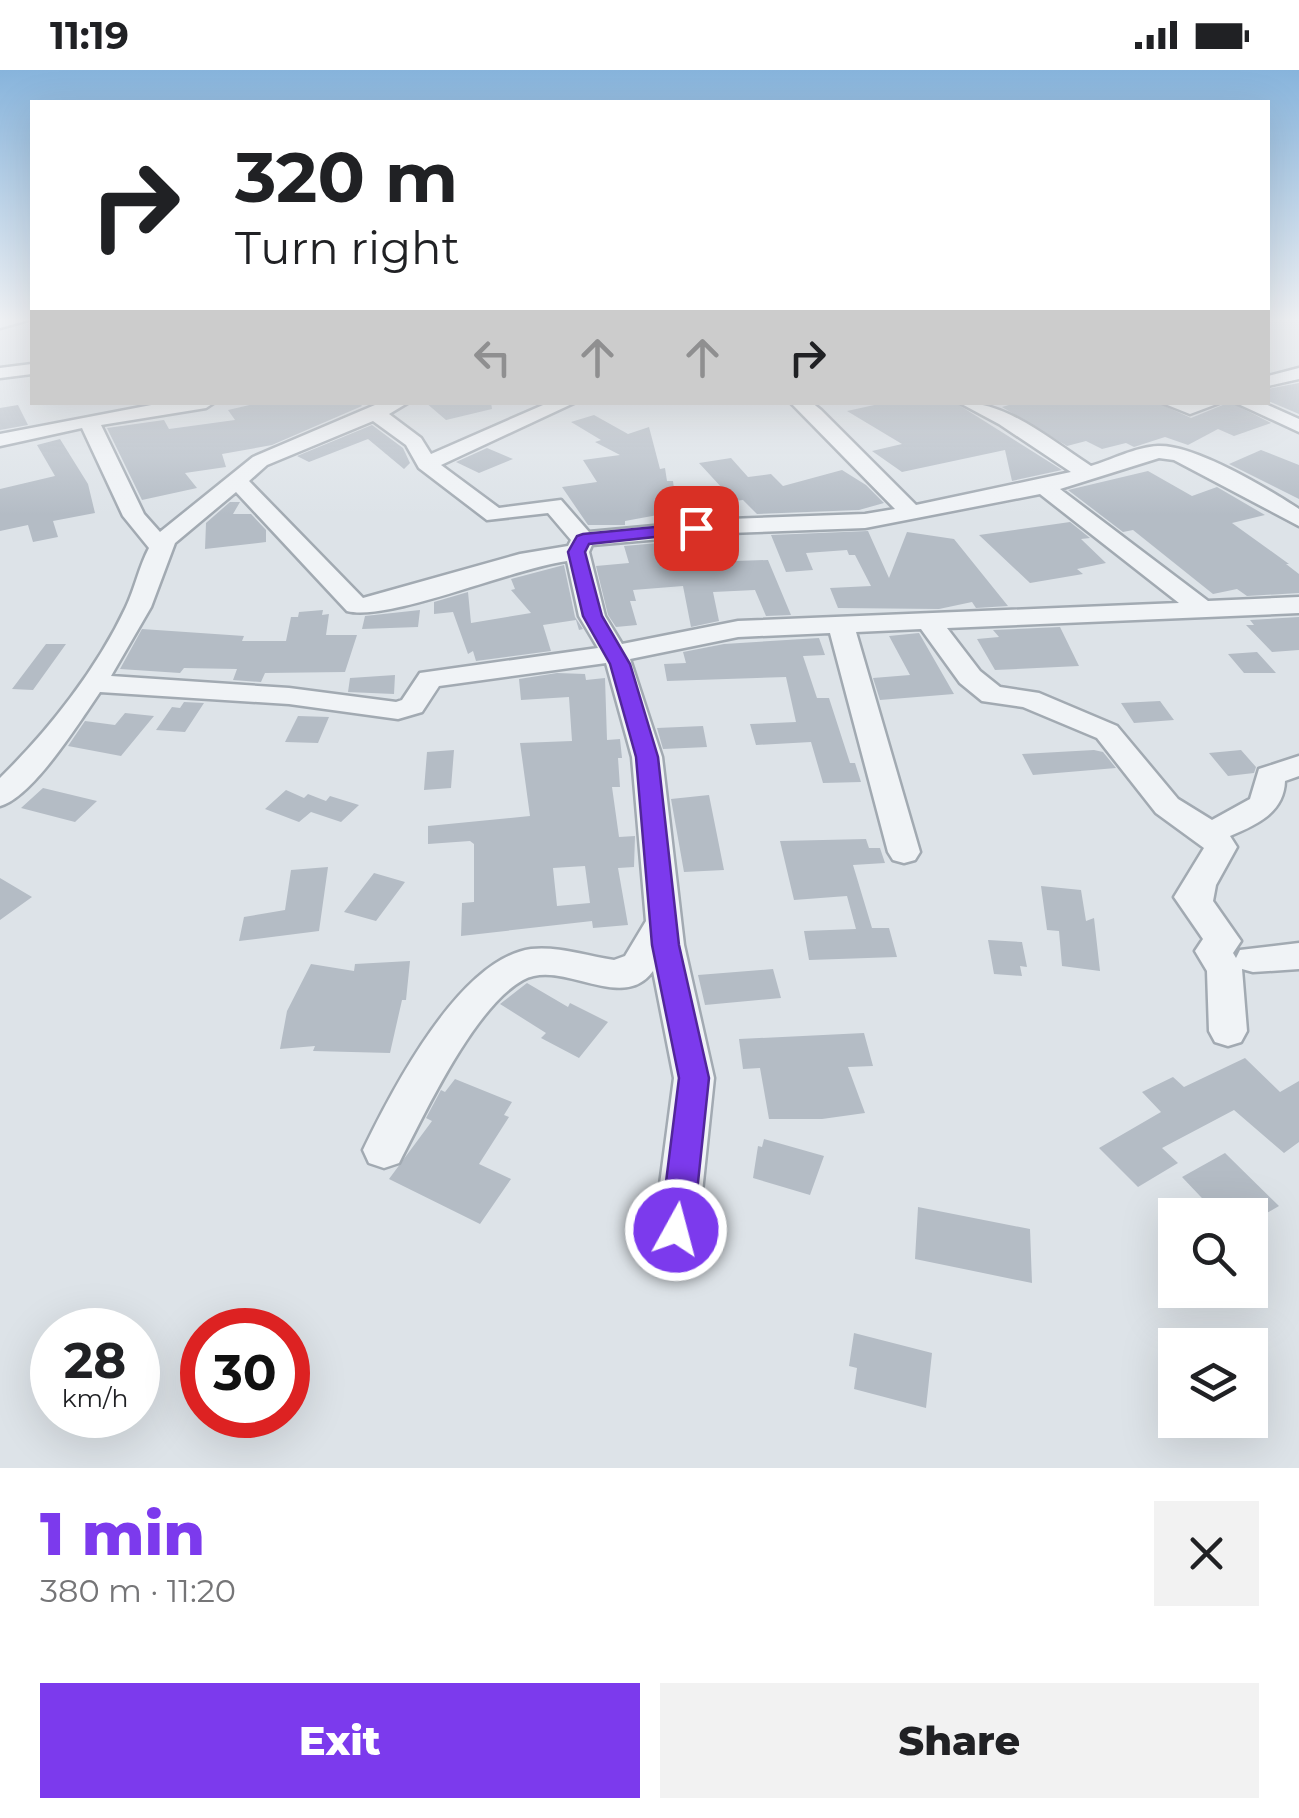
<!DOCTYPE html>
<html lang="en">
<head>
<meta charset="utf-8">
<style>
  body { margin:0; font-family:Montserrat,sans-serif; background:#f2f2f2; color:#202124; height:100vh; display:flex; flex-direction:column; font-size:38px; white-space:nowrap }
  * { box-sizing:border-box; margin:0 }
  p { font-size:32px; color:#757577 }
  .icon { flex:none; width:55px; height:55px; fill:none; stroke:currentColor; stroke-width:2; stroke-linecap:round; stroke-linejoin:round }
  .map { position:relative; height:1398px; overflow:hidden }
  .drawer { display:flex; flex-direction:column; background:#fff; flex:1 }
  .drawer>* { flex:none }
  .hud { position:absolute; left:30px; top:30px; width:1240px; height:305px; border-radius:0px; box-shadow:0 10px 40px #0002; background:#fff; color:#202124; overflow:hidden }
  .tools { position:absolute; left:1158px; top:1128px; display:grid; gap:20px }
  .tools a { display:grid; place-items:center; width:110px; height:110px; border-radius:0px; background:#fff; box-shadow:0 10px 40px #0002; font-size:50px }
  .speed { position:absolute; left:30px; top:1238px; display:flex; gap:20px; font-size:50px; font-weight:700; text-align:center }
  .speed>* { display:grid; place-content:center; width:130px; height:130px; border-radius:50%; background:#fff; box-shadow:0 10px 40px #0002; line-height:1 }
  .speed small { font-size:25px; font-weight:400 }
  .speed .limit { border:15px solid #d22; background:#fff; color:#111 }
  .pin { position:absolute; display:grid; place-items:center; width:85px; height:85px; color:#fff; margin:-42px; border-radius:20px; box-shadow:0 5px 15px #0006 }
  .me { position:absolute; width:110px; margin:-55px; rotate:7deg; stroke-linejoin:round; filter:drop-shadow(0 0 8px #0008) }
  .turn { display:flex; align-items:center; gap:35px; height:210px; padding:0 40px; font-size:45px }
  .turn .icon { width:130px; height:130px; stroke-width:2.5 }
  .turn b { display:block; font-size:70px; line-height:85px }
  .lanes { display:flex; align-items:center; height:95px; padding:0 40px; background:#0003; justify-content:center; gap:50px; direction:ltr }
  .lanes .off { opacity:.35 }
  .round { display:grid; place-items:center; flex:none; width:105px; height:105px; border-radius:0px; background:#f2f2f2 }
  .overview { display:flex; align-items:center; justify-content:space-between; height:170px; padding:0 40px }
  h1 { font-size:60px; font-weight:800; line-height:75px; color:#7c3aed }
  .cta { display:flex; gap:20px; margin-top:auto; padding:20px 40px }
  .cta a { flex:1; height:115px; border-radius:0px; background:#7c3aed; color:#fff; font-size:40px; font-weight:800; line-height:115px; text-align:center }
  .cta a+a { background:#f2f2f2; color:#202124 }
  .status { display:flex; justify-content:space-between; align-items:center; height:70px; padding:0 50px; background:#fff; direction:ltr }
  .status svg { height:28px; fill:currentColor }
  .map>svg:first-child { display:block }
  .building { fill:#b4bcc5; fill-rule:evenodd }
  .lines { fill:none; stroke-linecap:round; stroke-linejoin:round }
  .minor-casing { stroke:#a2aab2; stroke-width:5 }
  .minor { fill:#f0f3f6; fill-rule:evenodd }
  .route { fill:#7c3aed; stroke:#51269a; stroke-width:2.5 }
</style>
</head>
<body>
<div class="status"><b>11:19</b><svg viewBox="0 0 49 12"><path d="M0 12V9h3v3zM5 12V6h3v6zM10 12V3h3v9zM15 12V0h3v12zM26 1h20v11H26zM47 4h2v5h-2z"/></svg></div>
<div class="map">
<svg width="1299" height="1398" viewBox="0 0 1299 1398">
  <rect width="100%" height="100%" fill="#dde3e8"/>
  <path class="building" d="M1299,313v31l-31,-13v-12z
    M262,332h97l3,4 -90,39 -50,9 4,13 -41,6 12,15 -55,12 -35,-72 57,-8 5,9 66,-9 -7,-10z
    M425,332h66l1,7 -46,11z
    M888,332h66l108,68 -50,11 -7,-31 -103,22 -30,-21 30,-7 -55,-33z
    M1019,332h137l35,16 39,-16 41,21 -37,13 -16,-7 -30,16 -23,-8 -31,10 -8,-4 -24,6 -16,-8 -19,5 -65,-39z
    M18,335l10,20 -28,5v-22z
    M594,345l34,19 21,-7 11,42 5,-1 2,13h6l2,16 36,-3 1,11 -87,16v4h-37l-26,-38 35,-5 -14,-22 37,-5 -25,-13 6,-2 -30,-18z
    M372,355l31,23 7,15 -6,6 -36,-30 -59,23 -12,-6z
    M60,369l28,45 7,29 -42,8 5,16 -25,5 -5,-17 -28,6v-42l55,-13 -18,-31z
    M487,378l26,11 -34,14 -23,-11z
    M1261,380l38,15v34l-70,-35z
    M731,388l17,19 23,-3 12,12 59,-16 24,15 18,18 -25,7 -102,4 -14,-14 -9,1 -35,-38z
    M1148,401l44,25 25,-9 48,28 -33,8 57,41h-3l13,10v19l-52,3 -10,-7 -24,5 -80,-64 -10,2 -55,-42z
    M230,432h10l-7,12h18l15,16v12l-61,7 1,-26z
    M1070,452l20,16 -9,1 25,24 -29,6 6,5 -53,9 -51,-48z
    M868,461l21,47 18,-46 47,7 54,67 -32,2 -4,-6 -33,7 -101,-1 -8,-20 41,-2 -16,-31h-6l-2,-5 -41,3 7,17 -27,2 -15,-37z
    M727,467l8,24 33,-1 23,55 -25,1 -11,-26 -42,2 6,29 -28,6 -8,-41 -50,4 3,11h-6l7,24 -21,2 -8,-12 -12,-49 33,-3 -5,-17z
    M564,495l11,52 8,12 -4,1 -3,-10 -33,5 8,26 -75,10 -3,-10 -5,3 -15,-42 -19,2v-12l34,-10 3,31 60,-10 -20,-23 4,-1 -4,-10z
    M323,540l-1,5 7,-1 -3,21h31l-12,37 -80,1 -4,9 -28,-2 4,-11 -53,-1 -4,5 -60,-4 22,-40 102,7 -2,5h44l5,-24h7l1,-5z
    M420,540l-2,17 -56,2 3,-13z
    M1299,547v33l-27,2 -26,-27h8l-4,-5z
    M1060,557l19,39 -84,4 -18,-31 22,-2 -6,-7z
    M919,563l35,61 -74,6 -7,-22 37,-3 -21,-39z
    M819,568l6,17 -22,1 14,42h12l21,65h5l6,19 -38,1 -12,-41 -55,3 -6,-21 46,-2 -10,-45 -119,4 -3,-17 22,-1 -3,-11 41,-8z
    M46,574h20l-33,46 -21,-1z
    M1257,582l19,21h-32l-16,-19z
    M557,603l28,1 1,6 19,-2 2,62 13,-1 2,19h-4l2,29h-8l7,50 16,-1 -1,31 -16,1 10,57 -35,3 -1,-7 -131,15 1,-33 12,-1v-58l-4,-3 -42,3v-18l102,-10 -10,-73 52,-2 -3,-44 -48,3 -2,-21zM585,796l5,37 -33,3 -4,-38z
    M395,605l-1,19 -46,-2 2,-14z
    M1160,631l14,19 -40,3 -13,-20z
    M184,632l20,1 -19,29 -29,-2 16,-23 8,1z
    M125,643l29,3 -33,40 -53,-10 17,-25 30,4z
    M298,646l31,1 -11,26 -33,-1z
    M703,656l4,21 -44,2 -6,-21z
    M454,680l-3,38 -27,2 3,-38z
    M1094,680l9,2 13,16 -83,7 -11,-21z
    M1241,680l15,17 -2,6 -26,3 -19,-23z
    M43,718l54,13 -22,21 -54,-14z
    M286,720l18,8 4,-4 18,7 4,-5 29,9 -18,17 -30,-10 -12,10 -34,-13z
    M709,725l15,75 -40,2 -13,-73z
    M866,769l3,9h11l5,15 -32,2 19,63h17l8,29 -88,3 -5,-29 52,-2 -9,-33 -53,4 -14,-59z
    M328,797l-9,64 -80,10 5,-24 41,-7 6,-40z
    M374,803l31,9 -29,39 -32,-9z
    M0,808l32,19 -32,23z
    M1041,816l40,4 5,31 8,-3 6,53 -38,-5 -3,-35 -12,-1z
    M988,870l34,2 5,25 -7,-1 2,10 -28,-2z
    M410,891l-4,39h-4l-12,53 -77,-2 2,-5 -35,3 7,-38 24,-47 43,7 1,-7z
    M773,899l8,29 -76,7 -7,-30z
    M527,913l41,24 2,-4 38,19 -29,36 -38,-20 5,-5 -46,-29z
    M864,963l9,33 -25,1 17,46 -43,6h-53l-9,-51 -17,1 -4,-30z
    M1245,988l35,34 19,-11v61l-15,11 -50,-43 -72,38 16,15 -40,24 -39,-39 62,-36 -19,-20 31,-15 11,10z
    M455,1009l57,23 -8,13 5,2 -30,47 32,15 -31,45 -91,-45 43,-58 -6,-3 15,-28 4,2z
    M764,1069l60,17 -14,39 -57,-17 5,-32 4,1z
    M1225,1083l54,53 -29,17v-8h-32l-36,-38z
    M918,1137l112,22 2,54 -117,-24z
    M854,1263l78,20 -6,55 -72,-19 3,-21 -8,-2z"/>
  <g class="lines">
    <g class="minor-casing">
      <path id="minor" d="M0,249h32l-32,9z
        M32,294v10l-32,4v-10z
        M1299,298v11l-31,7v-10z
        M167,332h48l-9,6 -105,17 43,89 16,18 93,-75 129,-55h27l-20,12 32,24 10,16 119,-52h26l-135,63 58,43 62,-8 28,32 140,-13 136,-5 30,-5 -105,-107h21l10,8 95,95 155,-33 -72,-48 -41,-22c50,0 91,37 133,64 20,-6 45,-19 67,-20 36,-2 110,43 141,63v17l-125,-66 -15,-2 -99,31 148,112 91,-4v16l-352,15 33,43 20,16 39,6 78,33 61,73 34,21 38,-21 9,-30 40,-13v20l-14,5c-1,32 -29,44 -55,55l7,11 -21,38 -3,16 28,40 -8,12 3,5 4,-8 59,-7v26l-46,3 -11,-3 5,62 -6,11 -13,4 -13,-4 -6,-11 -2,-60 -12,-20 8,-12 -29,-42 30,-49 -48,-35 -59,-75 -74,-31 -41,-6 -22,-18 -39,-54 -65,3 64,220 -5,8 -11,3 -11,-3 -5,-8 -58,-219 -92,4 -108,22 32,98 22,188 30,133 -16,152 -7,14 -15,6 -15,-6 -7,-14 20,-152 -21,-107c-31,43 -91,-13 -130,9 -49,27 -98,133 -124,183l-15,5 -15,-5 -6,-13c29,-60 96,-191 168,-201 27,-3 56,7 83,11l11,-4 21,-35 -14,-164 -26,-94 -167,23 -17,26 -24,7 -109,-15 -189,-12c-20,29 -67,105 -100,114v-28c49,-48 97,-109 126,-171 9,-19 13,-40 23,-59l-26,-32 -41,-88 -82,18v-12zM373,351l33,24 13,23 68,52 61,-7 23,27 -3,6 -48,8 -157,44 -114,-117 18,-16zM236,422l111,119c42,11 166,-43 220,-50l12,55 19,32 -178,25 -18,27 -6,2 -107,-14 -178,-12 40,-69 24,-64zM1040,424l139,109 -441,18 -116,23 -17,-28 -16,-64 3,-7 137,-12 136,-5z
        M1160,332h62l-32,12z
        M1234,332h27l38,17v13z"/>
    </g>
    <use href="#minor" class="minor"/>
  </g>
  <linearGradient id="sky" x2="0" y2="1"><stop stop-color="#87b4dc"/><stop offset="0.56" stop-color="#f0f2f5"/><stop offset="1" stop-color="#f0f2f5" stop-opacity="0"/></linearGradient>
  <rect width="1299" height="445" fill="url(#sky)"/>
  <path class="route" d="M696,453l9,5 -3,4 -113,12 -4,8 17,64 28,48 28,93 21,188 30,133 -16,152 -5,11 -12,4 -11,-4 -5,-11 19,-152 -27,-133 -16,-188 -26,-93 -27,-48 -15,-64 9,-16 6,-2z"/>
</svg>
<div class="tools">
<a><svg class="icon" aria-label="search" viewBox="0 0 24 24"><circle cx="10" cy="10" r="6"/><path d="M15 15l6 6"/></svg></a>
<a><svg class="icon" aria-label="layers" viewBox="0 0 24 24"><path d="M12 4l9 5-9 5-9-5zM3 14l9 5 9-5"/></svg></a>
</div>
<div class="speed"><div>28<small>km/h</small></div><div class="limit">30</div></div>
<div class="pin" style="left:696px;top:458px;background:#d93025"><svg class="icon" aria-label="arrive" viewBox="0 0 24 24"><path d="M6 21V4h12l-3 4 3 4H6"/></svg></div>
<svg class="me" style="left:676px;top:1160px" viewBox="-20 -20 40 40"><circle r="17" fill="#7c3aed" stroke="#fff" stroke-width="3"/><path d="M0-11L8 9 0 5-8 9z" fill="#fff"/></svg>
<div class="hud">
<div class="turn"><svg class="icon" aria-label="right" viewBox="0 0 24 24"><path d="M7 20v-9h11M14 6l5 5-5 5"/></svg><div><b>320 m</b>Turn right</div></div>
<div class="lanes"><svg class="icon off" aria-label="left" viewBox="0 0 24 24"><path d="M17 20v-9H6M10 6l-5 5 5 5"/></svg><svg class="icon off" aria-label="ahead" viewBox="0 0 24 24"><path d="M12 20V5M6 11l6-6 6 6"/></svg><svg class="icon off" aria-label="ahead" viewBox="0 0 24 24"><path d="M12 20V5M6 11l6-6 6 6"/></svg><svg class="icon" aria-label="right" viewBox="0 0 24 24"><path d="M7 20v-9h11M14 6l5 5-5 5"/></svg></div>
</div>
</div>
<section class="drawer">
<div class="overview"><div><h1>1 min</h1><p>380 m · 11:20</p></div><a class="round"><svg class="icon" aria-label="close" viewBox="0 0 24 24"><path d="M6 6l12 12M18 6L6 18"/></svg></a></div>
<div class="cta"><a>Exit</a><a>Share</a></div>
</section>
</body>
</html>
